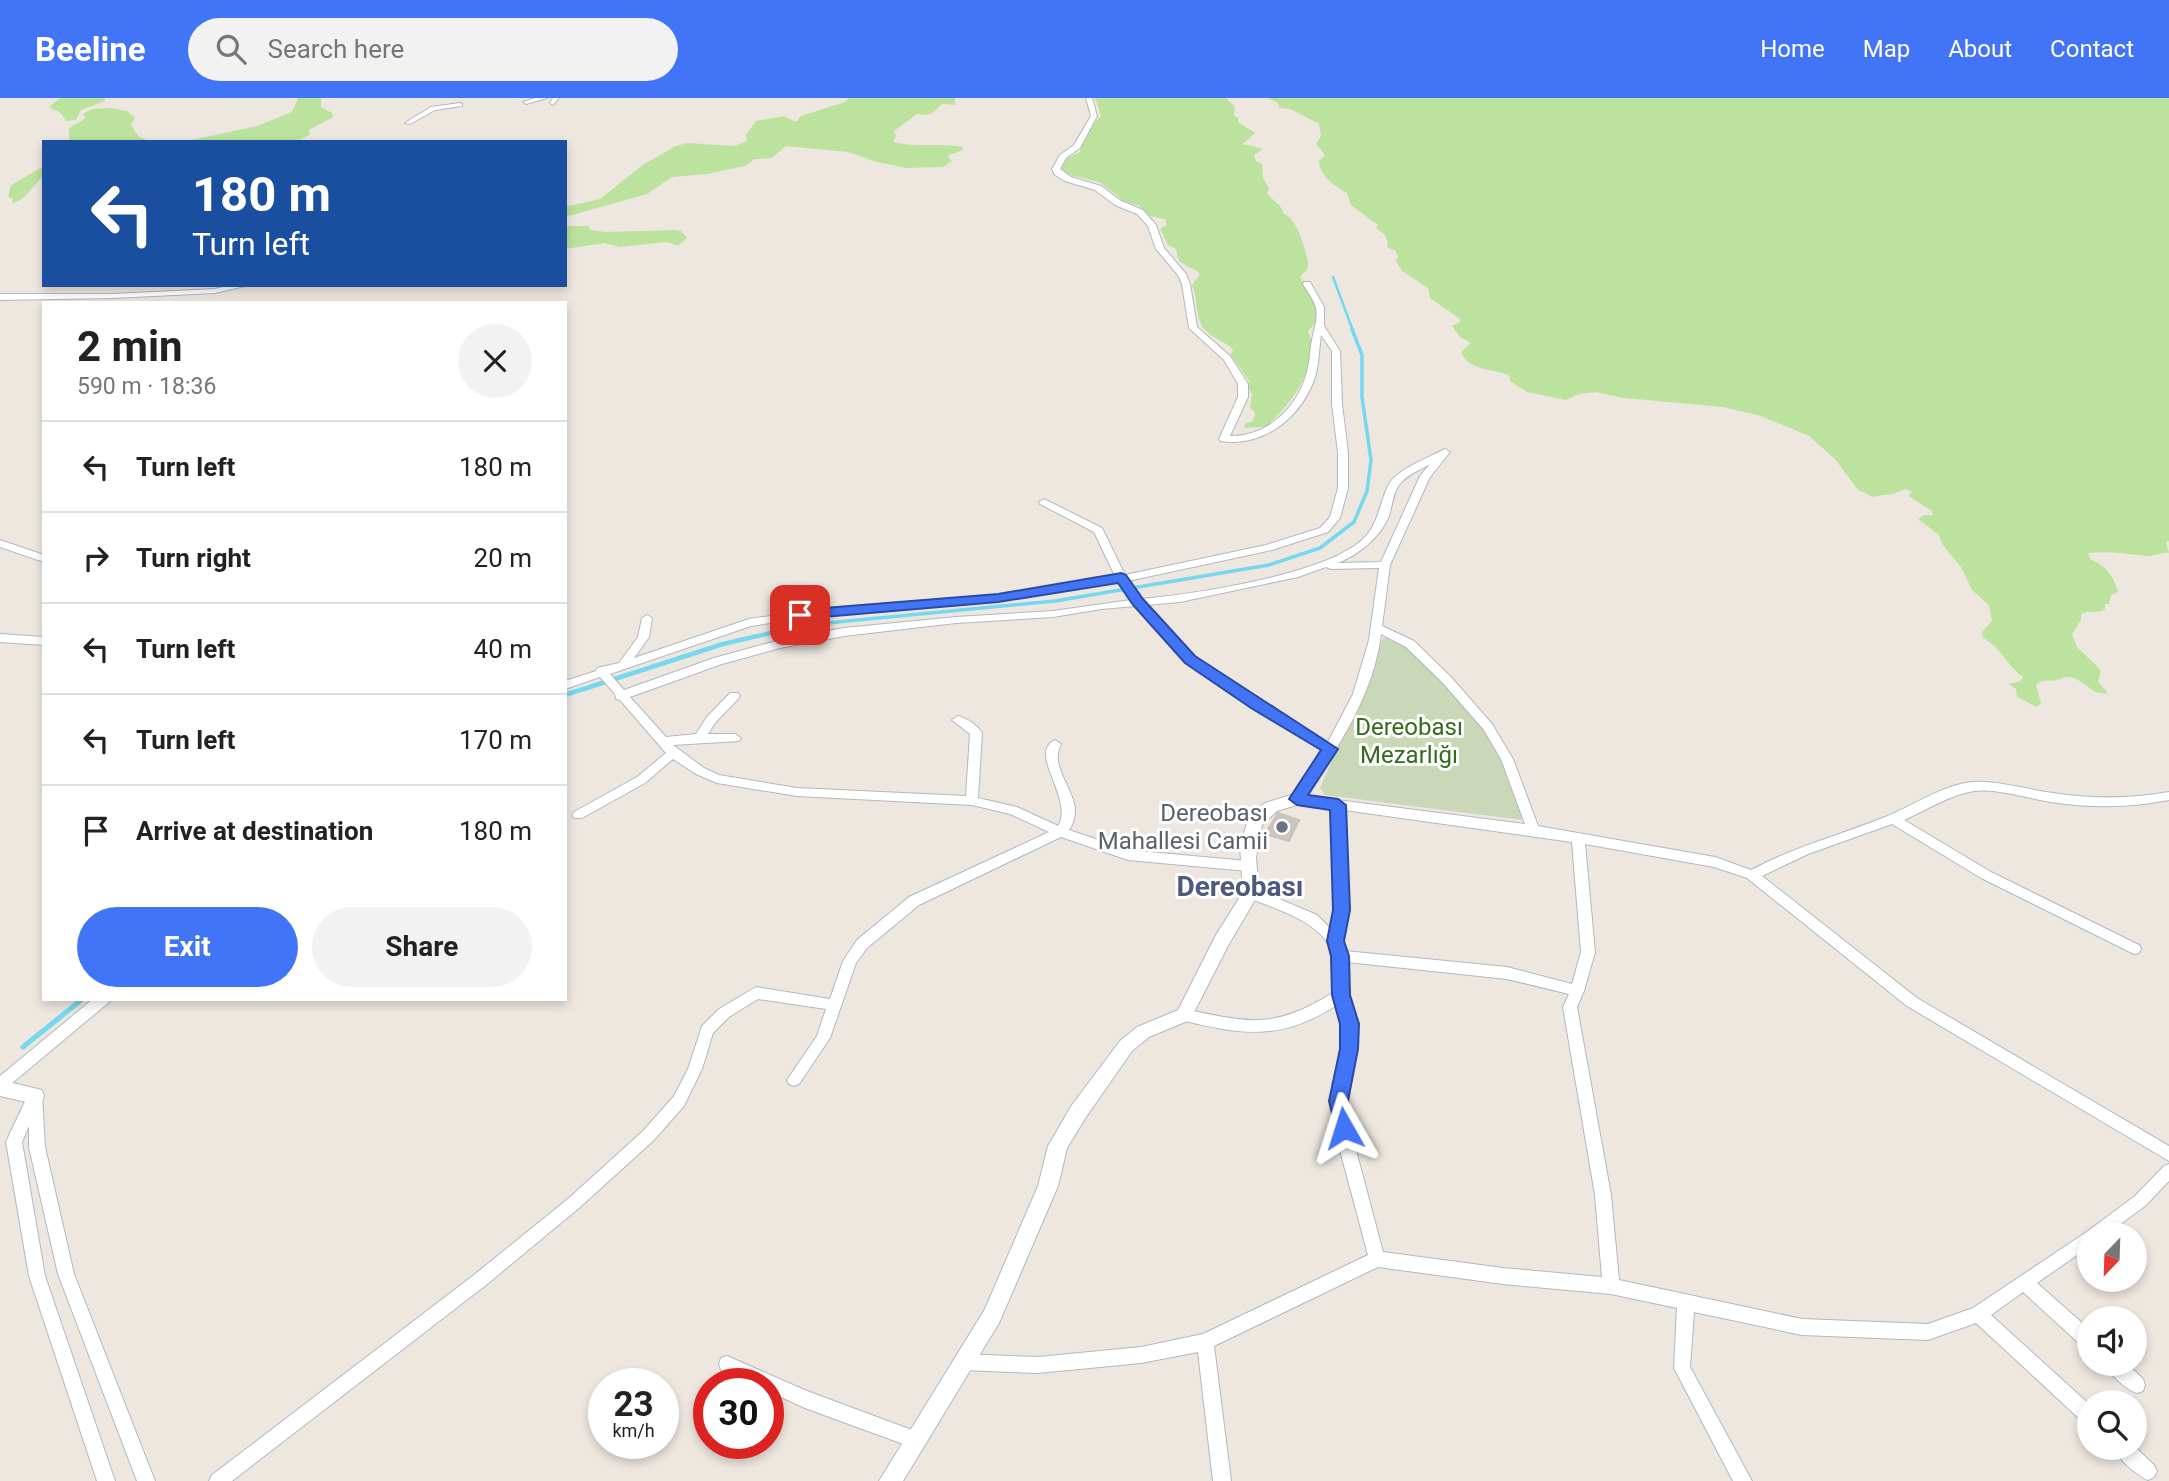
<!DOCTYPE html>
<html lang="en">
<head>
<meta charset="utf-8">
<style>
  body { margin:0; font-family:Roboto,sans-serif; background:#f2f2f2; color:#222; height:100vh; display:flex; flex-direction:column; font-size:26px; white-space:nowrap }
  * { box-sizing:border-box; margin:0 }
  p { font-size:23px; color:#767676 }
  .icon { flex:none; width:38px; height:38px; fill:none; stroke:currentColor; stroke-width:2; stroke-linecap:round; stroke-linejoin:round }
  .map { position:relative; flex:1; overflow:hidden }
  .drawer { position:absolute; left:42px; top:203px; width:525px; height:700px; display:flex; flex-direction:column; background:#fff; border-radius:0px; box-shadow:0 4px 10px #0003 }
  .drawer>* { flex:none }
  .top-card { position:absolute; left:42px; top:42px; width:525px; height:147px; border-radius:0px; box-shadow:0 4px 10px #0003; background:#1a4fa0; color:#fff; overflow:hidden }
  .needle { width:46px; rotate:203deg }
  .controls { position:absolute; left:2077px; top:1124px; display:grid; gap:14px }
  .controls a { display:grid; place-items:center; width:70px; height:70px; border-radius:50%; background:#fff; box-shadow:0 4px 10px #0003; font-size:35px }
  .speed { position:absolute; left:588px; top:1270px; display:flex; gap:14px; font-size:35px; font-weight:700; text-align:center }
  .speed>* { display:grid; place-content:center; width:91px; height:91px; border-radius:50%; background:#fff; box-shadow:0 4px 10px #0003; line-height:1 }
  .speed small { font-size:18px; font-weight:400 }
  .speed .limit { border:10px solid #d22; background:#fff; color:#111 }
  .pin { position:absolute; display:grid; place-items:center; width:60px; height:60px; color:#fff; margin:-30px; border-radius:14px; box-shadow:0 4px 10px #0006 }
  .me { position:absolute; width:77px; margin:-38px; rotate:354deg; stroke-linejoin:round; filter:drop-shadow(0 0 5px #0008) }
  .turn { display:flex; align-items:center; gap:24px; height:147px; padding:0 35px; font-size:32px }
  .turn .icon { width:91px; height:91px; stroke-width:2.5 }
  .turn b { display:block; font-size:49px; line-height:60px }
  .round { display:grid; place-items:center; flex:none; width:74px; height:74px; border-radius:37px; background:#f2f2f2 }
  .overview { display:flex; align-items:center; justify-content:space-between; height:119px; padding:0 35px }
  h1 { font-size:42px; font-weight:700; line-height:52px }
  .button { display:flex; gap:14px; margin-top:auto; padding:14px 35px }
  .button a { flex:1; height:80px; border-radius:42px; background:#4274f8; color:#fff; font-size:28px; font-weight:700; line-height:80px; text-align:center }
  .button a+a { background:#f2f2f2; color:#222 }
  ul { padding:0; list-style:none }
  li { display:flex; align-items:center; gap:21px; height:91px; padding:0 35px; border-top:2px solid #e0e0e0 }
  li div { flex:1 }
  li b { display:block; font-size:26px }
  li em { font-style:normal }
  header { display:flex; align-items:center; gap:42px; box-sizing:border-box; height:98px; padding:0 35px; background:#4274f8; color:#fff }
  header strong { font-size:33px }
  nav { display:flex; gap:38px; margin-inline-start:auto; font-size:24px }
  .search { width:490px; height:63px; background:#f2f2f2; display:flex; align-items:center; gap:18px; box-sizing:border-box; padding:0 24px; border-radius:38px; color:#767676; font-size:26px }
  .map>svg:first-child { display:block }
  .green { fill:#bbe39d }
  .cemetery { fill:#cad8b7 }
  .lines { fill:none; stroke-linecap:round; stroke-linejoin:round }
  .stream-far3 { stroke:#75d8ee; stroke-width:2.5 }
  .stream-far2 { stroke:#75d8ee; stroke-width:3.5 }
  .stream-far1 { stroke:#75d8ee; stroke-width:4.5 }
  .stream { stroke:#75d8ee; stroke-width:5 }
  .building { fill:#cac5be; stroke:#cac2b9; stroke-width:2 }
  .street-casing { stroke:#b3b7c0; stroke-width:2 }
  .secondary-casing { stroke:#b3b7c0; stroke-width:2 }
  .street { fill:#fff; fill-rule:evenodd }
  .secondary { fill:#fff; fill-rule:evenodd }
  .route { fill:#4274f8; stroke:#2b4ba1; stroke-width:2 }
  .worship-dot { fill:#6b7280; stroke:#fff; stroke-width:2.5 }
  .labels { text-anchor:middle; stroke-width:6; stroke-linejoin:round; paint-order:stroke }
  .park-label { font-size:24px; fill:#336b1c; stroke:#fff }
  .worship-label { font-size:24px; fill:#5b616d; stroke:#fff; text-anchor:end }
  .quarter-label { font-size:28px; font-weight:bold; fill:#4d5a7e; stroke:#fff }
</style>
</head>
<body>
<header>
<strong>Beeline</strong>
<div class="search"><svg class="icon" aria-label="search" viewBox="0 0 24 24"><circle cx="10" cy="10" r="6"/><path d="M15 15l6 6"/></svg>Search here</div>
<nav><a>Home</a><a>Map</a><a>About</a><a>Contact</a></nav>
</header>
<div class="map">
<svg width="2169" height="1383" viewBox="0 0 2169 1383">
  <rect width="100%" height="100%" fill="#eee7e0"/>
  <path class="green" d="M60,0h45v3l-24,9 -5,10 -10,1 -5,-8 -12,-6z
    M298,0h23v9l11,6 1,4 -24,13 1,5 -11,5 -117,2 75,-16 35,-14z
    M849,0h106v7l-13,-1 -8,8 -7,3 -10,-1 -23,17 2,5 -3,6c22,6 46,1 70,5v3l-14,5 -1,3 4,3 -9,6 -36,1 -30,-6 -29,-10 -62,-6 -14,12 -17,1 -10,7 -38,8 -35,3 -25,17 -82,23v-10l35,-8 44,-35 32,-18 11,-3 47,3 13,-5 -1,-6 10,-14 28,-5 12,6 5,-6 44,-14z
    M1095,0h131l9,9 -1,8 4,3v4l17,11 -12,11 20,5 -9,6 2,6 6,3 1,14 6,10 -2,6 13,12 4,8c13,4 22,36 24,49 1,6 -4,10 -8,14l11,20 8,8 -2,16 -9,10c14,32 -17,75 -43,96l-21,1 1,-4 8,-3 2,-8 -5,-6 2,-13 -4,-7 1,-6 -18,-26 2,-6c-8,-7 -22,-12 -29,-20 -9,-12 -6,-30 -12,-44l8,-11c-6,-7 -19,-8 -22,-16 -2,-3 -1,-6 -2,-9l-8,-4 -8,-16 7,-4 -2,-6 -16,-3 -9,-10 -20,-6 -1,-3 -20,-15 -37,-9 -1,-4 5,-10 14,-7 4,-18 17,-18z
    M1267,0h902v443l-3,1 3,11c-9,-1 -14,4 -23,3 -18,-2 -39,-5 -58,-3l2,6c16,7 24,17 28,33l-7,3 -2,9h-4v5c-8,6 -16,0 -24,5v6l-9,14 5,13 24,23 -3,12 10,11c-17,4 -23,-15 -40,-16 -9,0 -3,2 -11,3 -9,2 -13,-2 -21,5l5,18 -4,4 -20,-10 -1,-8 -7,-5 12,-3 2,-4c-16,-11 -22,-30 -40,-39l-1,-6 10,-11 -3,-16 -17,-15 -11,-23 -19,-23 -3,-9 -21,-16 6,-4h9l-1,-4 -22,-14 -1,-3 4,-2 -8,-3c-11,6 -20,5 -32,8l-15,-7 -23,-31 -26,-23 -48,-20 -38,-9 -99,-9 -28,-6 -17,2 -13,6 -39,-8 -17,-11v-5c-16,-8 -41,-4 -49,-24l10,-9 -11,-6 -8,-11 8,-4v-3l-30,-21 -2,-10 -26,-17 -6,-10 2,-4 -2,-6 -9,-4 1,-5 -4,-8 -8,-6 2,-3 -27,-20 -4,-12c-12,-7 -27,-16 -28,-32l6,-6 -9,-11 5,-8 -2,-12 -29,-15 -11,-1 -1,-5z
    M111,10l16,3 8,7 -4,7 8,12 14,5h-84v-14l17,-10 -3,-4 9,-5z
    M44,68v10c-11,8 -18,25 -32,27l1,-4 -5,-2 3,-12z
    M565,128h23l3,4 14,2 70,-2 6,1 6,7 -9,8 -11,-4 -48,5 -14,-4 -40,6z"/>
  <path class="cemetery" d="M1383,540h12c44,34 87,80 111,130 7,16 11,35 17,52l-198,-25 -5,-7z"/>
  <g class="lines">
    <path class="stream-far3" d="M1333,179l20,54"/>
    <path class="stream-far2" d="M796,528l259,-25 214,-36 51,-17 34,-26 13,-31 4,-31 -9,-63v-42l-10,-26"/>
    <path class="stream-far1" d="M565,597l158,-51 82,-19
      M77,905l5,-4"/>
    <path class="stream" d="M23,949l57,-46"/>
  </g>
  <path class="building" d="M1278,715l21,7 -10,21 -24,-7z"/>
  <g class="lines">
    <g class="street-casing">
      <path id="street" d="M535,0h12l-21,6 -3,-2z
        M553,0h6l-6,7 -3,-2z
        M1086,0h6l5,18 -17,32 -14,10 -6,11 11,8 30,9 20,15 22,9 13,15 8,23 22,26 4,10 7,43 33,29 18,28v13l-18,39c37,1 68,-29 77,-64 3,-11 3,-22 5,-32 2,-11 6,-21 4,-32 -2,-8 -9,-17 -13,-24l1,-2h6l14,25v19l16,25 2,53 6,49v35l-8,30 -12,14 -56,18 -144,31 13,18c53,-5 184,-24 222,-60 16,-15 16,-35 25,-53 8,-17 42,-29 57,-37l5,3 -20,25 -40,88 -8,61 32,15 37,36 41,47 21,35 25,67 177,31 36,13c43,-23 89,-35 134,-53 31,-12 65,-38 99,-35 23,1 46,8 69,11 39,6 77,6 116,-1v8c-40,8 -79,8 -119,2 -23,-4 -54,-14 -76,-11 -25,4 -47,19 -70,29l87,52 148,73 2,4 -2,4 -5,1 -153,-76 -89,-54 -84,30 -46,22 155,122 252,148v15l-262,-155 -160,-128 -33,-11 -129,-23 10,108 -11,39 -7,16 34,188 8,85 183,39 126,5 45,-16 115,-77 47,-35 29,-30 5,-2v17l-24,25 -38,28h-17v12l-53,37 53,47v20l-6,-2 -61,-56 -32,23 99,90v20l-6,-2 -108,-100 -48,17 -126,-5 -108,-23 -4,55 62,114h-19l-59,-113 3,-60 -66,-14 -108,-10 -125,-17 -164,79 17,135h-18l-15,-129 -57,11 -103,10 -76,-3 -6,-2 -2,-6 2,-6 6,-2 76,3 103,-10 62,-13 165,-79 -27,-101 -9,-53 10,-52 1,-25 -6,-19c-41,26 -72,32 -120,23 -13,-3 -26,-5 -38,-9l-2,-4 2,-4 5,-2c67,14 89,21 150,-17 0,-12 1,-27 -2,-39 -8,-31 -59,-45 -86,-56l-2,-4 2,-4h10l61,26 14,14 4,-19 -3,-102 -35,-5 -6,-4 32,-49 -71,-42 -66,-46 -50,-56 -35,3 -48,8 -97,6 -112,13 -64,12 -58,16 -92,33 36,40 30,-3 11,-17 23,-24h8l2,3 -2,3 -23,24 -7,11h27l6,4 -2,3 -66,4 31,23 15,7 78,13 169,8 4,-62 -18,-14 6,-4c10,3 18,8 24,17l-4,65 39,9 41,19c17,-26 -31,-73 -3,-86l6,4c-2,5 -4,11 -3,17 4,24 28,44 11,69l59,20 119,11 5,2 1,3 -1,3 -5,2 -119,-11 -67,-23 -142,68 -52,43 -11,15 -26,75 -31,46 -5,2 -5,-2 -2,-4 30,-44 9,-27 -68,-10 -29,18 -16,16 -11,36 -18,37 -31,35 -74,67 -93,77 -254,196h-23l3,-6 262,-200 95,-77 74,-67 31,-35 14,-27 14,-43 17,-17 37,-22 74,12 13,-38 14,-21 52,-43 140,-65 -39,-18 -38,-9 -175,-9 -80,-13 -21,-9 -23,-15 -28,24 -63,35h-8l-2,-3 2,-3 63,-35 29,-24 -46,-53 -4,-1 -1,-5 -15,-17 -35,12v-8l31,-10 1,-3 22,-5 19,-26 4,-19 5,-3 5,3 -3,19 -15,21 115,-39 77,-11 172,-13 117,-19 -21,-44 -54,-28 -1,-2 5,-3 58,29 23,47 141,-30 54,-17 10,-11 8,-29v-35l-6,-49v-53l-11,-16c-2,13 -2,26 -5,39 -12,41 -51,74 -95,67l-2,-2 19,-42v-13l-14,-24 -35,-32 -7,-44 -4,-9 -22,-26 -8,-23 -11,-12 -22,-9 -20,-15 -30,-9 -10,-6 -3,-6 8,-14 14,-10 17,-29zM1430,366l-10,12 -39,86 -43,1c21,-9 42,-25 51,-47 3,-9 4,-23 10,-31 7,-10 21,-15 31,-21zM1326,469l5,2 48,-1 -10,72 -16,54 -25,48 -68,-40 -66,-46 -47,-51 33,-3 118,-25zM1119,484l12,18 -78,11 -97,6 -112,11 -64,12 -66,18 -90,32 -14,-16 141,-48 75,-12 172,-13zM1381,536l25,13 37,36 41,47 17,29 24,65 -219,-28c32,-49 68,-102 75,-162zM1344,712l228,32 9,110 -9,32 -65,-17 -162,-16 -3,-10 7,-31zM1347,864l160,17 62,15 -6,13 32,188 7,82 -99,-9 -120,-16 -26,-98 -11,-53 10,-52 1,-25 -9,-29z
        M460,5l2,1v2l-27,4 -25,14 -5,-1 26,-16z
        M231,187h18l-34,8 -102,5 -113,2v-6h113l102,-5z
        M0,442l44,15v7l-44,-15z
        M0,536l44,3v8l-44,-3z
        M93,901h17l-2,4 -103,86 -5,2v-15z
        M35,992l5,2 2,4 3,51 29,127 81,207h-18l-79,-207 -29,-127v-21l-7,16 23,134 70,205h-18l-68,-205 -23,-134 22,-47z
        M727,1258l80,35 113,42 3,6 -3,6 -6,3 -109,-40 -37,-17v-7h-15l-32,-14 -2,-6 2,-6z
        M2105,1265h21l17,16 2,6 -2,6 -6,2c-12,-4 -27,-18 -32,-30z
        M2113,1349h22l19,18 3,6 -3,6 -6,3c-12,-5 -30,-21 -35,-33z"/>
    </g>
    <g class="secondary-casing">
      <path id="secondary" d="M1297,695l6,2 2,4 -2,4 -26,8 -15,14 -6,33 3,35 -30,51 -39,76 -41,17 -17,14 -46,66 -19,31 -9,38 -59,137 -96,158h-24l106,-172 53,-123 10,-40 24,-41 48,-64 17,-14 41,-17 38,-75 27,-43 -3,-46 7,-23 9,-13 9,-7z
        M0,982l42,10 2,6 -2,6 -7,2 -35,-8z"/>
    </g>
    <use href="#street" class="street"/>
    <use href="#secondary" class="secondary"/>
  </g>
  <path class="route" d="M1121,475l5,2 17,24 52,57 143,93 -30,46 30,4 8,6 4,105 -6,31 5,15 1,39 9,29 -1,25 -10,52 6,27 -3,6 -7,2 -7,-2 -8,-33 11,-52v-25l-8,-29 -1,-39 -4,-15 6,-31 -3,-100 -33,-5 -8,-6 32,-49 -70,-42 -66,-45 -52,-58 -15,-22 -120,19 -198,17 -7,-4 7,-5 198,-16z"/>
  <circle class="worship-dot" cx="1282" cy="729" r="7"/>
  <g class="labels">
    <g class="park-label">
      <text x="1409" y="637">Dereobası<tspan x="1409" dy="28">Mezarlığı</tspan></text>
    </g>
    <g class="worship-label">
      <text x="1268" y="723">Dereobası<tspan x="1268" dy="28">Mahallesi Camii</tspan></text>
    </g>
    <g class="quarter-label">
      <text x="1240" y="798">Dereobası</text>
    </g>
  </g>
</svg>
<div class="controls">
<a><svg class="needle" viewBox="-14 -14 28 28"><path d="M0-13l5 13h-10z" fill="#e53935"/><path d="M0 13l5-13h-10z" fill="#767676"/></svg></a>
<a><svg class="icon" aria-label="sound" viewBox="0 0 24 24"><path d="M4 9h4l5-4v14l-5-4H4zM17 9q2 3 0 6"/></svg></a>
<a><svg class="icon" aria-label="search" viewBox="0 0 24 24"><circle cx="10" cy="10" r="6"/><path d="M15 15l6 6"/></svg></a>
</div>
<div class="speed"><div>23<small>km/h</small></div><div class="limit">30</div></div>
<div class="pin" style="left:800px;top:517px;background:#d93025"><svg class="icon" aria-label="arrive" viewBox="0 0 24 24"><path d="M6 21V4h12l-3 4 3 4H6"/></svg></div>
<svg class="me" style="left:1344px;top:1030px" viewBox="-20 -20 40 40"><path d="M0-17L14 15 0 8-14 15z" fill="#4274f8" stroke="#fff" stroke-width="4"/></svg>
<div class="top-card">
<div class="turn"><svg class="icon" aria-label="left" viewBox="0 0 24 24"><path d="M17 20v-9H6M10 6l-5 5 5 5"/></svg><div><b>180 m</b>Turn left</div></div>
</div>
<section class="drawer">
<div class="overview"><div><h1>2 min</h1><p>590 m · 18:36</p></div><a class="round"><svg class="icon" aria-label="close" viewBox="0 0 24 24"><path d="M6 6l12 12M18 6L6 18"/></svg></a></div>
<ul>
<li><svg class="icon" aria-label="left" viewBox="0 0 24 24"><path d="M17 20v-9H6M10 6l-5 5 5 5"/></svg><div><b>Turn left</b></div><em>180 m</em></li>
<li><svg class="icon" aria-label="right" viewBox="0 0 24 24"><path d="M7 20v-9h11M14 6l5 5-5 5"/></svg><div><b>Turn right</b></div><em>20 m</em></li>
<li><svg class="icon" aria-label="left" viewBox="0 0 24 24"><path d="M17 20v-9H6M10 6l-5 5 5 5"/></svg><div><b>Turn left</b></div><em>40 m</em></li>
<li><svg class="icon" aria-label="left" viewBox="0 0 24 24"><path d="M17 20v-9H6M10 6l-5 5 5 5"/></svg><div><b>Turn left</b></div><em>170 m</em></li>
<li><svg class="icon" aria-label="arrive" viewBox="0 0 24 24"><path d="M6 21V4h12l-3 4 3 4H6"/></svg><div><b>Arrive at destination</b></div><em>180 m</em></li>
</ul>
<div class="button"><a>Exit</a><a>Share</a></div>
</section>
</div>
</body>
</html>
